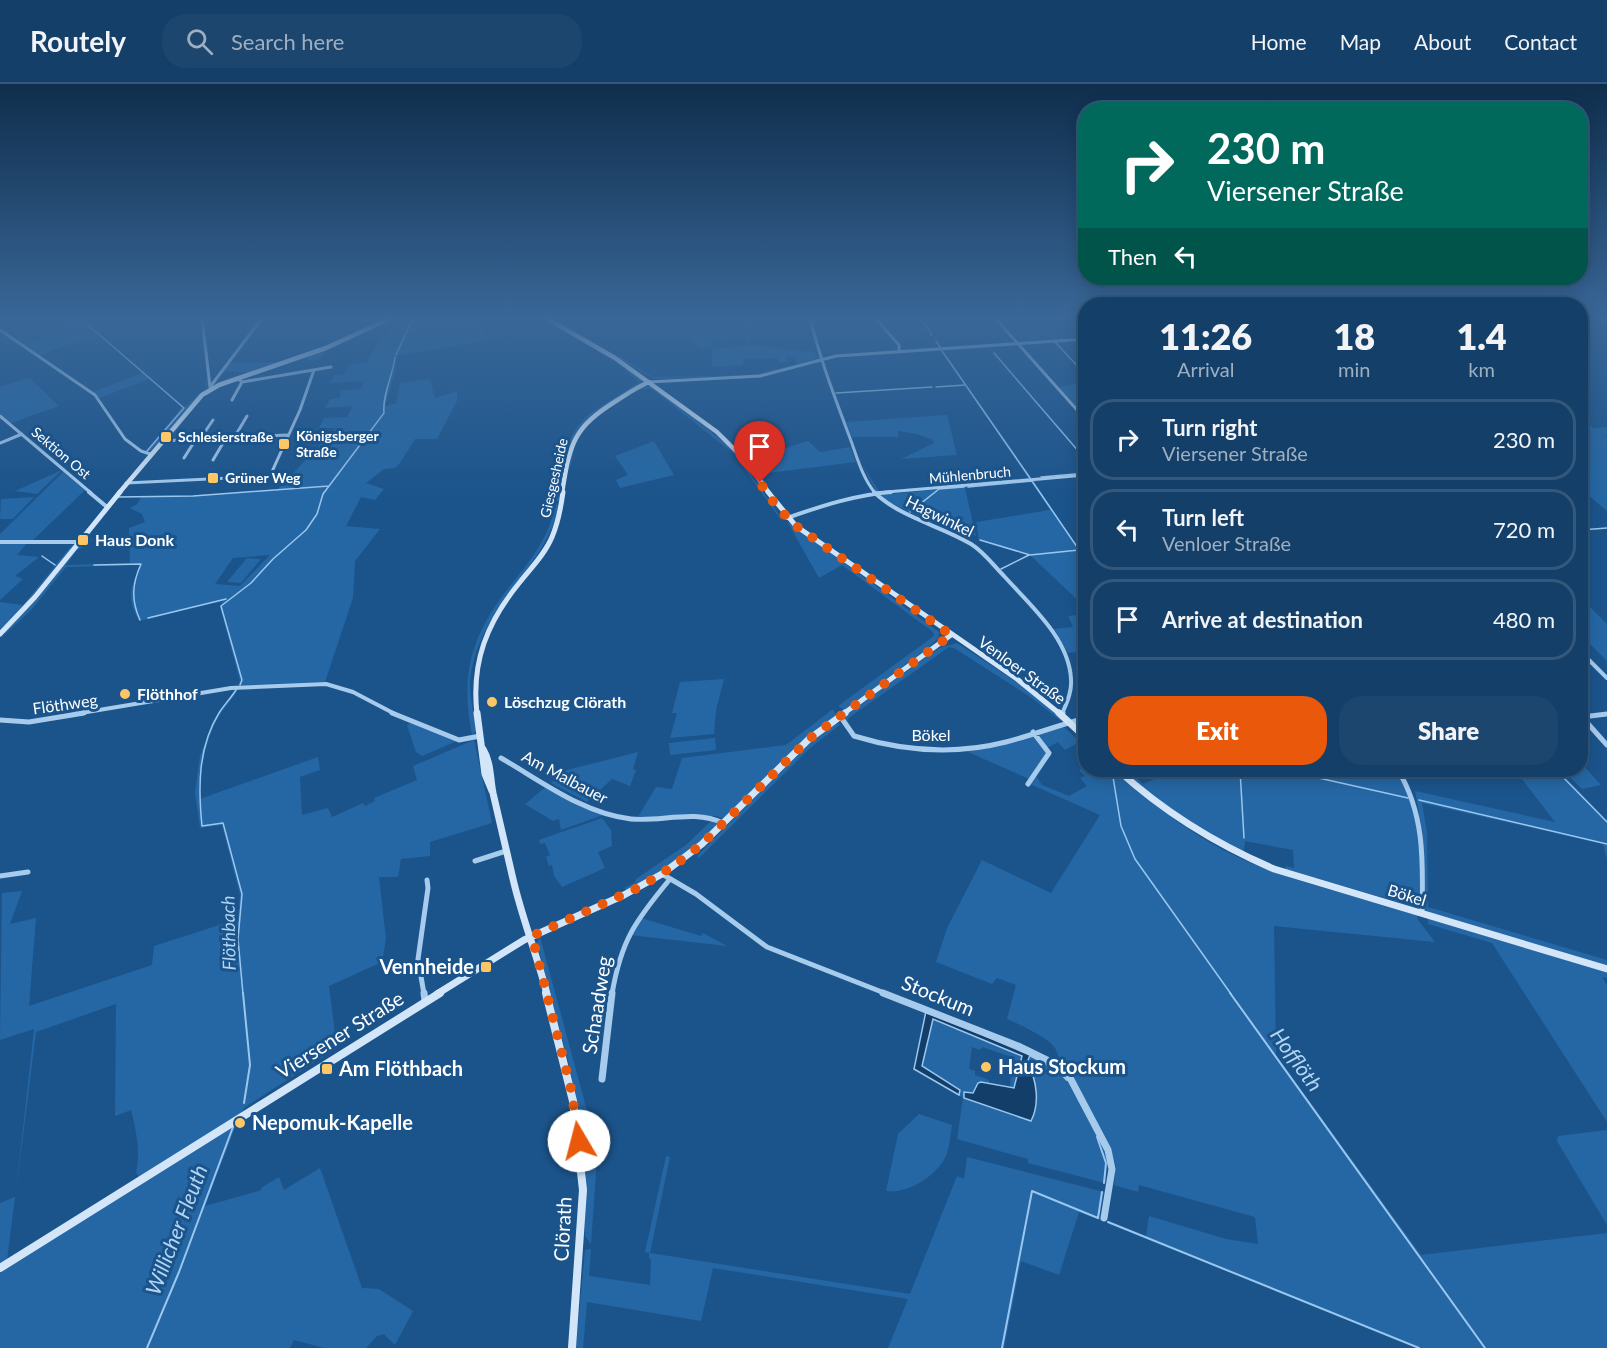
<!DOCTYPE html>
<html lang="en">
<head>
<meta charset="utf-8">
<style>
  body { margin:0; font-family:Lato,sans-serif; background:#1d466e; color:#f1f3f6; height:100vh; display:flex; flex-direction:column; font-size:22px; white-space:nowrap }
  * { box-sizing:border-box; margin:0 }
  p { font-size:20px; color:#9dafc0 }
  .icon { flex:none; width:33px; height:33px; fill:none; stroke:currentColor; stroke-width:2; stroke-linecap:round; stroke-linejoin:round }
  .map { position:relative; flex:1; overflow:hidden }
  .panel { position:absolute; left:1078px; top:213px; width:510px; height:480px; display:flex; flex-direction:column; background:#143f68; border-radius:24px; box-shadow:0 3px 15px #0003,0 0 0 2px #33587c }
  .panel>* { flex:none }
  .banner { position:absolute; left:1078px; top:18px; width:510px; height:183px; border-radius:24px; box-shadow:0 3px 15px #0003,0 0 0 2px #33587c; background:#00695c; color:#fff; overflow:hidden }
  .pin { position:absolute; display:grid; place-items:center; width:51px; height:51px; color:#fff; margin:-62px -26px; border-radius:50% 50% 50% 0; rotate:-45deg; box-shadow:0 0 6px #0007 }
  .pin .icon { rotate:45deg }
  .me { position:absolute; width:66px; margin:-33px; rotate:352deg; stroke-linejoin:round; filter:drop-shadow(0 0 4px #0008) }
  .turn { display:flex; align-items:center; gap:21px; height:126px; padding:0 30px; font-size:27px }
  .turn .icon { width:78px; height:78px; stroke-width:2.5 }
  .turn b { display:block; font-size:42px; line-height:51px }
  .then { display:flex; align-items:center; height:57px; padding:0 30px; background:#0003; gap:12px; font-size:22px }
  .eta { display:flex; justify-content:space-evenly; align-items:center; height:102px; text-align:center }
  .eta b { font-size:36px; font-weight:800; line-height:42px }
  .cta { display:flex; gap:12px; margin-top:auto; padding:12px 30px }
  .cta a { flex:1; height:69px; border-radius:24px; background:#ea580c; color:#fff; font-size:24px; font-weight:800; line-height:69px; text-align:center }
  .cta a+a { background:#1d466e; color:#f1f3f6 }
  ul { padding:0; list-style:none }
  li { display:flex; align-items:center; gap:18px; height:81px; margin:0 12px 9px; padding:0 18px; border:3px solid #33587c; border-radius:24px }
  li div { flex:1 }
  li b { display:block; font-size:22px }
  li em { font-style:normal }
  header { display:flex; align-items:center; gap:36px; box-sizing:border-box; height:84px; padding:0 30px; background:#143f68; border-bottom:2px solid #33587c }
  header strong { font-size:28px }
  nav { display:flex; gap:33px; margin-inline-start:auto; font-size:21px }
  .search { width:420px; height:54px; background:#1d466e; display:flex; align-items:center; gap:15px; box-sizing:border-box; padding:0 21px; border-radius:24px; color:#9dafc0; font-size:22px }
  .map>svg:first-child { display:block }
  .green { fill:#2567a4; fill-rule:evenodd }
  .water { fill:#123e69; stroke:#9ac7ef; stroke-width:1.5 }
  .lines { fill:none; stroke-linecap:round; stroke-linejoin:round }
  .stream-far1 { stroke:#9ac7ef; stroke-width:1.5 }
  .stream { stroke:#9ac7ef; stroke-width:2 }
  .street-far3 { stroke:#a7cbed; stroke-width:3 }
  .street-far2 { stroke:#a7cbed; stroke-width:4 }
  .street-far1 { stroke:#a7cbed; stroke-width:5 }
  .street { stroke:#a7cbed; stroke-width:7 }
  .secondary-far3 { stroke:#d3e6f9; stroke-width:4.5 }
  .secondary-far2 { stroke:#d3e6f9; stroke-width:5 }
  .secondary-far1 { stroke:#d3e6f9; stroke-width:7 }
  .secondary { stroke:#d3e6f9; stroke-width:8 }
  .route { stroke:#ea580c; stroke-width:10; stroke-dasharray:0 18 }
  .poi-dot { fill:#fec664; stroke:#1b548b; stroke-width:2 }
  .labels { text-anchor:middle; stroke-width:6; stroke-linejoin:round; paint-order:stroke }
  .far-poi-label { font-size:14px; font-weight:bold; fill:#fff; stroke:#1b548b; text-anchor:start }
  .far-street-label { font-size:14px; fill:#fff; stroke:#1b548b }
  .street-label { font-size:16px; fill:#fff; stroke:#1b548b }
  .poi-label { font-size:16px; font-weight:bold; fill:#fff; stroke:#1b548b; text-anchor:start }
  .water-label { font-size:18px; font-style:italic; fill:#b2d5f4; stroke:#1b548b }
  .near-poi-label { font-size:20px; font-weight:bold; fill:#fff; stroke:#1b548b; text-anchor:start }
  .near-street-label { font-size:20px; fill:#fff; stroke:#1b548b }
  .near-water-label { font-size:21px; font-style:italic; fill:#b2d5f4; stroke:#1b548b }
</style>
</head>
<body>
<header>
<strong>Routely</strong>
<div class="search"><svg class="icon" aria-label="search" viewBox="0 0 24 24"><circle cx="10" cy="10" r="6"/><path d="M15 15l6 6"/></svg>Search here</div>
<nav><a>Home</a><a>Map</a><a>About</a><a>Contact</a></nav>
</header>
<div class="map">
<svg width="1607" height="1264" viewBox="0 0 1607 1264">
  <rect width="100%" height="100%" fill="#1b548b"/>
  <path class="green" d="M75,234h6l103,89 21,-18 1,-10c4,5 1,8 -2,13l-53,60h-6l37,-45 -33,-28 -50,19 -6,-6 50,-19 -44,-38 -59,20 -18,-10 27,-9 -4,-4 34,-10z
    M386,234h3l-50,24 -127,43 36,-13 -26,-1 7,-8 49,-1 52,-17z
    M392,234h84l13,22 -107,18 15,-2 -2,17 -10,33 11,-3 4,-20 30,-4 5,19 22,-7v10l-20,38h-22l-15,24 -5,5 -11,1 -18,14 18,6 -9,11 -14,-3 -15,29 34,3 -25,32 -2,37 -28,84 -87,3 2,-4 -20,-74 3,-6 -84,20c-13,-25 -8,-32 1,-56l-74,2 -34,42 -32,30 76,-92 13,-2 -12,5 -11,15 64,-2 -1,-35 16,-6 -3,-8 -12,-6 7,-4 4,-7h-23l-32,42h8l-13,3 46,-57 2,-1 -9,12h73l84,-6 59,-62h-17l5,-10 23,-1 6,-11 -28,2 5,-9 9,-1 2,-8 20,-1 3,-8 -33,2 3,-8 10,-1 4,-9 24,-4 -5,-1 28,-38 -10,-1 -51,26 -7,2 -8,11 -12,1 1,-6 -63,22 89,-31zM270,471l-30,31 -25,-2 18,-26z
    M754,234l-4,23 -3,1 -4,-7 -22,3 1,2 -11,2 3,6 -14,1 -9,-11 48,-7 7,-11z
    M562,244l81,52c-9,11 -27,19 -39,27 -37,23 -37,53 -44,93l-4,2c6,-32 7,-68 35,-89 15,-11 33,-20 47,-31l-15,-14z
    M752,261l62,7 4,6 -58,17 -106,4 -36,-21 2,-2 33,21 100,-2 44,-11 -2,-8 -9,1 1,5h-9v-4l-35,1v6l-31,2v-18z
    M941,266h2l88,128 55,-4 -207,19 -3,-2 -15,-28 18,28 149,-13z
    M30,294l29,28 -48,17 -11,-9v-27z
    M1075,300h11v28l-4,1 -23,-26z
    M652,302l81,63 49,70 -1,1 -48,-67 -81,-64c-19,-4 -64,30 -73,46 -6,11 -6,27 -10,35 2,-10 3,-22 7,-32 10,-19 54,-52 76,-52z
    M947,331l10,40 -56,4 33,-16 -1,-3 -16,-6 -19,-3v6h-46l-6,-15z
    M1581,335l13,9 13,-1v9l-8,-4 8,5v74l-26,-22z
    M654,357l20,34 -54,13 -4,-8 12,-5 -13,-19z
    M808,357l12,11 30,-5 6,15 -96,12 15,25 16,17h-2l-18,-21 -23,-35z
    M62,386l-25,24 -22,-3z
    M63,388l22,18 -54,52h-31v-8z
    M1086,391l-52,7 52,77v49l-56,-53 -30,15 28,-15 -49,-15 -3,-18 74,-12 -19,-28 -66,6 11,48 -39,-19 -7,5 -39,-19 -11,-8z
    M34,413l-21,22h-13l1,-20z
    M556,420l3,2c-15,67 -85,105 -89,178 0,15 4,31 7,46l-5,5c-11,-55 -3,-94 31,-140 24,-31 44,-51 53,-91z
    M787,437l152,111 -1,6 -10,10 -84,62 -6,-4 96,-70 -1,-4 -91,-67 -23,13z
    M0,459h27l-10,12 22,2 -24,19 8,3 -23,21z
    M73,460l1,2 -44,54 -30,32v-30l23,3 32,-39 -14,-10 15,8z
    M247,474l14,1 -20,24 -14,-1z
    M1581,514l26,26v37l-26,-26z
    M1086,530v37l-18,2 -14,-24 19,-2 -5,-11z
    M957,559l73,48 31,26v4l-32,-25 -75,-48 -5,-1 -99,70 -3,3 7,13 -9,-12 1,-7 93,-66z
    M724,595l-8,31 -2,24 -44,4 7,-25h-5l8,-31z
    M236,605h2c-5,10 -14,18 -19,27 -12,20 -22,60 -19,83l118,-42 2,13 -20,7 2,38 26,-7 4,9 31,-14 2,3 10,-5 -1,-3 43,-18 -4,-14 61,-26 18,83 -62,19v14l-29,3 -3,18h-19l7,62 -4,23 -53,24 8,62 -92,59 -4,6 -102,64 -3,-5c5,-20 0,-42 -5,-62l-16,6 1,-112 -80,28 -20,160 18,-163 -34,11 2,-147 20,-2 -12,33 26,-6 -7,88 123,-41 2,-19 84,-27 2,-24 -18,-70 -22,3 -5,-36 5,-36 17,-41z
    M833,625l3,6 -4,4 -46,38 -62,62 -8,-3 -78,1 18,-30 16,2 10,-31 104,-13z
    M410,639l47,18 -35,15 -6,-4 -9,-27z
    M834,639l7,1 -31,24 -111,110 -2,-2 112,-114z
    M1061,643l4,1 15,14 -15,8 -7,-8 -11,6 -8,-13z
    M1034,652l13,16 -18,27 -63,-28 31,-4z
    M715,654l1,12 -46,5 -1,-12z
    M638,668l-5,17 3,1 -6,16 -18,-7 -25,23 -36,-19 16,-13z
    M1581,679l20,22 -19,4 -19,-19h18z
    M1086,682v4h29c34,31 69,59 110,81 60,30 129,44 192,64l1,5 17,22 -161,-16 2,129 145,200 186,-22v115h-190l-310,-125 1,-2 38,15 3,-20 77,23 32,5 -3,-27 -116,-32 -1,7 -24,-7 2,-19 -6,-19 -40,-76c-14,-11 -8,-10 -15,-23 -4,-9 -38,-25 -48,-29l9,-34 -19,-7 -5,6 -56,-22 11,-34 35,-68 69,33 49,-78 -70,-31 6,-8 6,9 27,11 18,-10 -7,-8 5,-2 -6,-6z
    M1121,686h7l15,14 31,-14h221c32,41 23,90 24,138l-134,-39 1,-3 8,2 -1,-18 -48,-9 -2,14 -66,-39z
    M1515,686h43l49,50v40l-4,-16 -181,-41 5,30 1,74 179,53v6l-178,-53 -4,-4 -2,-74 -8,-44 140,31z
    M547,702l56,29 -42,15 -2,-11 -6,2 -28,-17z
    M602,734l9,12 1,16 -14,6 7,16 -43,19 -8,-11 -2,-11 -3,1 -3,-9 4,-2 -5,-12 -5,1 -1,-4z
    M712,736l6,5c-28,26 -57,48 -91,66l-3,-3 11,-5 1,-4 50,-34z
    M641,834l60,18 2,-3 24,13 -97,-11z
    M1428,834l179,54v6l-5,-1 5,8v137l-115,-179 -64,-19z
    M540,853l52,192 -2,4h-8l-12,-65 -33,-125z
    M933,935l89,37 -8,32 -4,1 2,-32 -30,-10 -2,3 -8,-3 -3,22 6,2v4l14,5v4l-11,-1 -5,10 57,28 4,-47 -7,-11 3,-8 34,18 40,76 4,14 -3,20 -77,-20v-4l-71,-20 6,-41 -4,-3 1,-5 -38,-24z
    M919,1030l33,11c-2,10 -2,23 -7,33 -10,19 -38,36 -59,33l12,-57z
    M236,1041l-31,81 57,-16 -1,-2 18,-11 5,13 36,-22 42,120 17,1 34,22 -18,34 -11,-11 -7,2 -11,12h-42l-30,-8 -4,8h-290v-75z
    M599,1045l-8,115 -6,-8 -2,-91z
    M1607,1046v95l-50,-84 1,-5z
    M666,1072l4,1 -20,96 260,41 47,-118 7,3 3,-22 137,35 -5,25 3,4 -23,-9 -20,63 -38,-14 -17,87h-116l20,-49 -195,-31 -12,53 -114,-19 -4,46h-7l9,-98 6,-1 -2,27 61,9 1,-26 -2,-1v-5l-4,-1z
    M15,1113l-8,63 -7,4v-61z"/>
  <path class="water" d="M926,927l104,44 -3,8c10,16 13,41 4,58l-67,-23v-6l9,1 5,-10 3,-1 33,6 8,-32 -89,-37 -11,47 38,24 -1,5 -45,-26z"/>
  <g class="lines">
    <path class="stream-far1" d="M80,234l104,90 -37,43
      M1076,234l10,11
      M923,238l6,8
      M930,248l2,3
      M936,257l4,6
      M1055,258l29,31
      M942,267l88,127
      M994,269l92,107
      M396,271l17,-37
      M936,303l29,-2
      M836,309l96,-6
      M1041,393l45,-4
      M968,403l64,-6 54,79
      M118,413l75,-1 136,-10
      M910,428l29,-23 25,-2
      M1581,446l26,-2
      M980,456l50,15 49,-5
      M42,472l13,9
      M94,481l47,-1c-9,20 -10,36 -1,56
      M1001,485l28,-14
      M148,534l78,-19
      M240,601l2,-5 -21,-74 30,-23 22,-24 33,-29 11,-16 6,-20 61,-81c-2,-17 9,-38 11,-56
      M236,606c-5,8 -12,15 -17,23 -21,34 -21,74 -17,113l21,-3 19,71 -4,45 5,55
      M1240,686l4,68
      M1283,686l125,28
      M1394,686l3,4
      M1556,686l51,52
      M1113,693l8,49 14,33 96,135
      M1419,716l188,44"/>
    <path class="stream" d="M243,909l7,72 -6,38
      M1230,909l255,355
      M1031,972l25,13 11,11
      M1097,1053l9,26 -2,20
      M1108,1138l311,126
      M147,1264l32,-76 54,-145
      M1002,1264l30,-157 66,27 4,-26"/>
    <path class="street-far3" d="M202,234l8,69
      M810,234c10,41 25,80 40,120 7,19 12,39 25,55
      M875,234l24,27v6
      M995,234l91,102
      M0,246l95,65 30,44 16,12 9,3
      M237,294l5,4 89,-15
      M649,298l111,-6 76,-20 250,-17
      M210,303l52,-69
      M232,316l10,-18
      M0,332l91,77
      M234,354l13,-22
      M200,355l13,-19
      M161,357l126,-6
      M0,359l22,-9
      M184,374l12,-19
      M213,376l13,-22
      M126,399l144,-7 30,-66 14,-40
      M875,409l211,-18"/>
    <path class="street-far2" d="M89,408l18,15
      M874,408c27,26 65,33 97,52 13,8 22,21 33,32 25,28 65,62 67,103 1,13 -4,23 -9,35
      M787,434c34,-12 68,-23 104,-26
      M0,458h79
      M1581,568l26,26
      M75,630l156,-26 95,-4 27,8 42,22"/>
    <path class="street-far1" d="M392,629l67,27 21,-4
      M1607,630l-25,3 25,28
      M1062,631l1,-2
      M840,632l14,20c49,15 101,19 152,6 27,-7 53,-17 80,-24
      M0,636l29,2 55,-9
      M501,674c40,23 83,56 130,61 31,3 63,-10 92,4
      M1398,686c27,45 25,92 24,143
      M1028,700l21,-31 -16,-21
      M475,777l31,-10
      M662,790l34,20 71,53 120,47
      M0,792l28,-4
      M424,910l-6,-35 10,-71 -1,-8
      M612,910c9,-54 24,-74 58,-115"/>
    <path class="street" d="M424,909l1,8
      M883,909l135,53 39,19 11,9 40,76 4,19 -8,49
      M602,995l10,-86"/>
    <path class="secondary-far3" d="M546,234l69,40 102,74 28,28 24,33
      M1604,234l3,1
      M119,409l83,-98 17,-10 107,-37 65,-30
      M562,409c8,-50 11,-65 54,-92 11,-7 21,-14 33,-19"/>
    <path class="secondary-far2" d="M768,408l28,34 221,153 43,35
      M0,550l35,-37 85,-105
      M477,630c-6,-52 10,-92 43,-132 11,-14 25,-28 32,-45 6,-14 9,-30 11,-45
      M843,630l108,-79"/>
    <path class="secondary-far1" d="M477,629l8,61 7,17
      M1059,629l27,25
      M483,665c8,13 7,29 10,44 7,29 13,57 20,86 9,39 24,76 34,115
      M1118,686c47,43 98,74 156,99l333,100
      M437,910l87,-54 100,-45 38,-21 40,-30 107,-105 36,-26"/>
    <path class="secondary" d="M546,909l27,108 10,89 -11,158
      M0,1184l440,-275"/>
  </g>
  <linearGradient id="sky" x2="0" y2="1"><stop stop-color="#0f2e4c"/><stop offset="0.57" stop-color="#396798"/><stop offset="1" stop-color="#396798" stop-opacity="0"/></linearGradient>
  <rect width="1607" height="411" fill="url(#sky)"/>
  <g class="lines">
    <path class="route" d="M579,1057l-8,-52 -39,-153 108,-49 35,-22 27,-21 107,-105 142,-104 -155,-109 -19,-19 -17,-24"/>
  </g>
  <g class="poi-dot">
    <rect x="160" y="347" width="12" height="12" rx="3"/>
    <rect x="278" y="354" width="12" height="12" rx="3"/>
    <rect x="207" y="388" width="12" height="12" rx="3"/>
    <rect x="77" y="450" width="12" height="12" rx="3"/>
    <circle cx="125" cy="610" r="6"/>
    <circle cx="492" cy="618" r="6"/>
    <rect x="480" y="877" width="12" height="12" rx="3"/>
    <circle cx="986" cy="983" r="6"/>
    <rect x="321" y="979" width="12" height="12" rx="3"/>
    <circle cx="240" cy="1039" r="6"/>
  </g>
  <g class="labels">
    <g class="far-poi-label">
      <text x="296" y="357">Königsberger<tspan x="296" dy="16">Straße</tspan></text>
      <text x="178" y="358">Schlesierstraße</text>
      <text x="225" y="399">Grüner Weg</text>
    </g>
    <g class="far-street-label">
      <text transform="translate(61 369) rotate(40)" y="5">Sektion Ost</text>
      <text transform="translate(970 391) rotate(-5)" y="5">Mühlenbruch</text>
      <text transform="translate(554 394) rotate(-77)" y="5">Giesgesheide</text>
    </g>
    <g class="street-label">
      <text transform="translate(940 432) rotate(26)" y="6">Hagwinkel</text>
      <text transform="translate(1022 586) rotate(36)" y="6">Venloer Straße</text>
      <text transform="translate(65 620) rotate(-8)" y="6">Flöthweg</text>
      <text x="931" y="657">Bökel</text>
      <text transform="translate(565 693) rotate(28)" y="6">Am Malbauer</text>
      <text transform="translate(1407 811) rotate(17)" y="6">Bökel</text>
    </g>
    <g class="poi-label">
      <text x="95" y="462">Haus Donk</text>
      <text x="137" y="616">Flöthhof</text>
      <text x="504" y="624">Löschzug Clörath</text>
    </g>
    <g class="water-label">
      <text transform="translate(229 849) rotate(-91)" y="6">Flöthbach</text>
    </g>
    <g class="near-poi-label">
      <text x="474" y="890" text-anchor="end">Vennheide</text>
      <text x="998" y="990">Haus Stockum</text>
      <text x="339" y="992">Am Flöthbach</text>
      <text x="252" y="1046">Nepomuk-Kapelle</text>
    </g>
    <g class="near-street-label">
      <text transform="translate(938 912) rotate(22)" y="7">Stockum</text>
      <text transform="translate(597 921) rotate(-81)" y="7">Schaadweg</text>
      <text transform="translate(340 951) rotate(-32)" y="7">Viersener Straße</text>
      <text transform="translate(563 1145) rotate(-87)" y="7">Clörath</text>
    </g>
    <g class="near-water-label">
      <text transform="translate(1296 976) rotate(54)" y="7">Hofflöth</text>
      <text transform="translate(177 1146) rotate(-69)" y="7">Willicher Fleuth</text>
    </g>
  </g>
</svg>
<div class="pin" style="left:760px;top:399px;background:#d93025"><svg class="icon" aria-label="arrive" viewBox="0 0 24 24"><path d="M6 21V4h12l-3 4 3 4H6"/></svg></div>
<svg class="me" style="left:579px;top:1057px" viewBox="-20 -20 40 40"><circle r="19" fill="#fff"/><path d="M0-13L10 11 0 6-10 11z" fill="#ea580c"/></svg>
<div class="banner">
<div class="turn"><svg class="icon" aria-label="right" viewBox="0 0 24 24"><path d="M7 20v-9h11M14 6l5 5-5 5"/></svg><div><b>230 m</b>Viersener Straße</div></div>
<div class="then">Then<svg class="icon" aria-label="left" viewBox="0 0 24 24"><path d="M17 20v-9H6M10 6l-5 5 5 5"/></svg></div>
</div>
<section class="panel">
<div class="eta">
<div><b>11:26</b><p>Arrival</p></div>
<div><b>18</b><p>min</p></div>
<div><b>1.4</b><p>km</p></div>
</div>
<ul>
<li><svg class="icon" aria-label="right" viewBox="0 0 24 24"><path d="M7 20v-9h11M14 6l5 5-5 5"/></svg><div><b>Turn right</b><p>Viersener Straße</p></div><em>230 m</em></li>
<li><svg class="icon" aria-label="left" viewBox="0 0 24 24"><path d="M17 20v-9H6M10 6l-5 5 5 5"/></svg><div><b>Turn left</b><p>Venloer Straße</p></div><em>720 m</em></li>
<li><svg class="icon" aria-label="arrive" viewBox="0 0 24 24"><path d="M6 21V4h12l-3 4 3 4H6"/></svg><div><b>Arrive at destination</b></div><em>480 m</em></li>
</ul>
<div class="cta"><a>Exit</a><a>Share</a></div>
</section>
</div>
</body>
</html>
